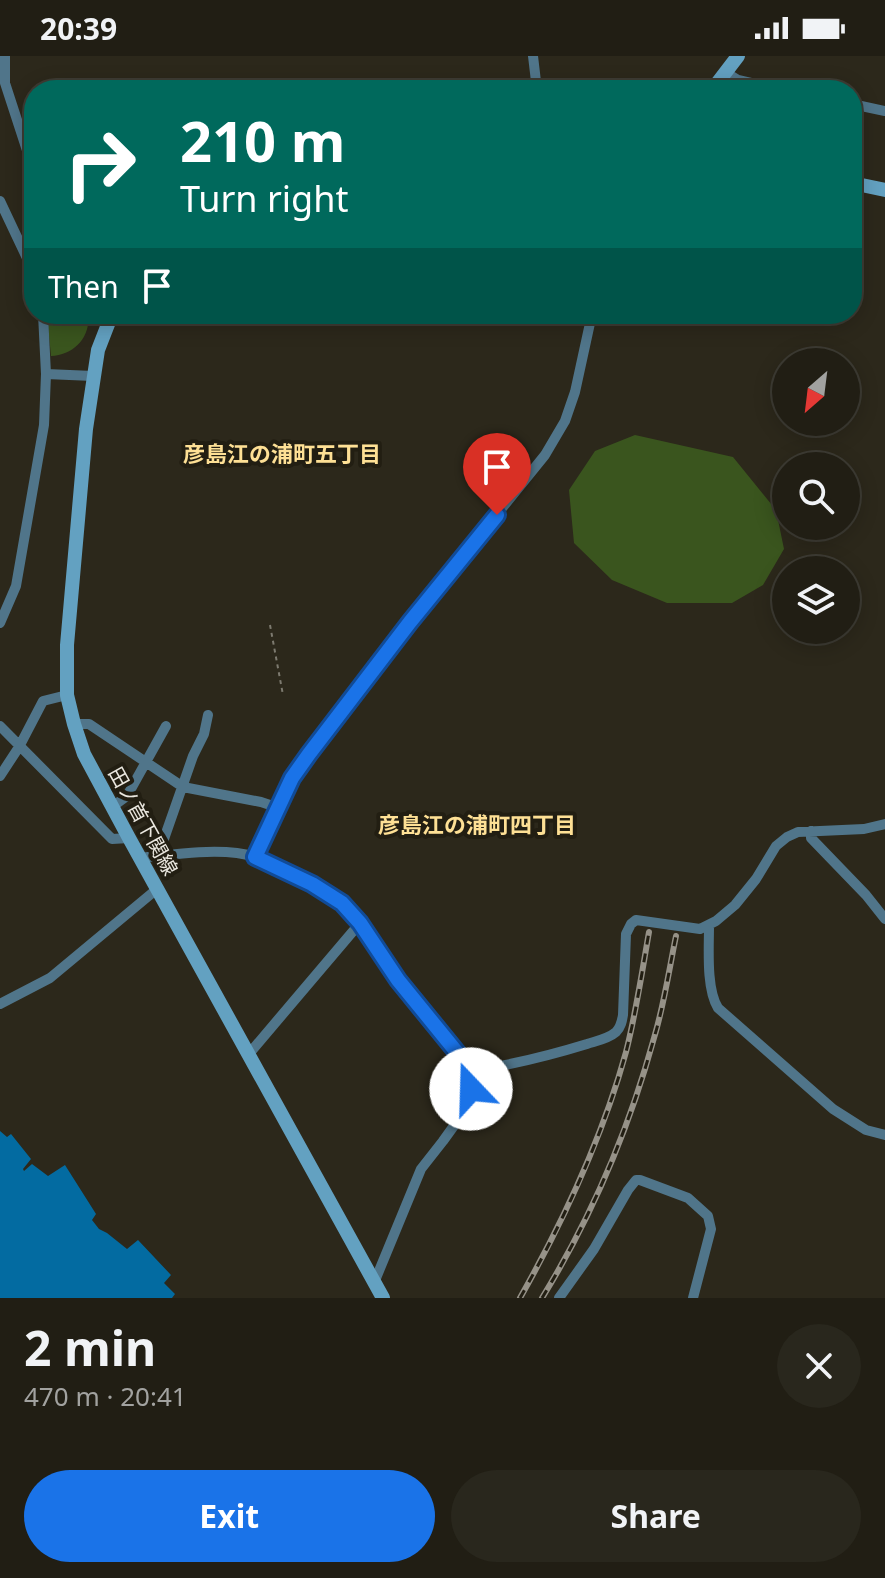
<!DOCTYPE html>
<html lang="en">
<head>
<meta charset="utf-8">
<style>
  body { margin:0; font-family:"Noto Sans","Noto Sans JP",sans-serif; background:#29271d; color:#f1f3f6; height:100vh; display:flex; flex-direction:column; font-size:30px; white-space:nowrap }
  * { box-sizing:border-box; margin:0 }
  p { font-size:26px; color:#a2a2a0 }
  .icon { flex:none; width:44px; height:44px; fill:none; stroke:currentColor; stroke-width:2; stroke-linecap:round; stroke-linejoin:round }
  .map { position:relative; height:1242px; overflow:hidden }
  .details { display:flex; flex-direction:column; background:#211e14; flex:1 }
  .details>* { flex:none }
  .hud { position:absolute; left:24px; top:24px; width:838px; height:244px; border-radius:32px; box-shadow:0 4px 20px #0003,0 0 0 2px #3e3c34; background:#00695c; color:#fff; overflow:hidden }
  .needle { width:52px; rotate:208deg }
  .buttons { position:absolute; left:772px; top:292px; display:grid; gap:16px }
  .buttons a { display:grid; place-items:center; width:88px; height:88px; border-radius:50%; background:#211e14; box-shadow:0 4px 20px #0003,0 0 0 2px #3e3c34; font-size:40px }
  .pin { position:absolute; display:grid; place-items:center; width:68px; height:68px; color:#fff; margin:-82px -34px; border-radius:50% 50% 50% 0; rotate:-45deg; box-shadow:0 0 8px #0007 }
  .pin .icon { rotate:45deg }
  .me { position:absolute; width:88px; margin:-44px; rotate:339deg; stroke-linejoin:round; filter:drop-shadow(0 0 6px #0008) }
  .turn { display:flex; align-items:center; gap:28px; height:168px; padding:0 24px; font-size:36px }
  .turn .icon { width:104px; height:104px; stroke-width:2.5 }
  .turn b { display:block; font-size:56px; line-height:68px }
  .then { display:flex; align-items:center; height:76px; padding:0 24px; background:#0003; gap:16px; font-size:30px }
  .round { display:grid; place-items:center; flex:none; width:84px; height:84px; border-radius:42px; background:#29271d }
  .summary { display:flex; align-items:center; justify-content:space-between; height:136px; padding:0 24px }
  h1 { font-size:48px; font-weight:700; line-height:60px }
  .primary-button { display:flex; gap:16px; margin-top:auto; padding:16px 24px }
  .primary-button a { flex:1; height:92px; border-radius:48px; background:#1a73e8; color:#fff; font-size:32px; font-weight:700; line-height:92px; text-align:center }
  .primary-button a+a { background:#29271d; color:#f1f3f6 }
  .status { display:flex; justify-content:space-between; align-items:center; height:56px; padding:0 40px; background:#211e14; direction:ltr }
  .status svg { height:22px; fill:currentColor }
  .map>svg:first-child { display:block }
  .green { fill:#3a551e }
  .water { fill:#036ba1 }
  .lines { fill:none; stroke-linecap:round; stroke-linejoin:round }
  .path { stroke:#7d7a6f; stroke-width:2; stroke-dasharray:4 4; stroke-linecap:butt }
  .street { stroke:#50758a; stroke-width:10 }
  .secondary { stroke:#63a1c1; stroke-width:14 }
  .rail-casing { stroke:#969288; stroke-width:6 }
  .rail { stroke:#221e12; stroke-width:3; stroke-dasharray:9; stroke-linecap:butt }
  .route-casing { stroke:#114b97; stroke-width:20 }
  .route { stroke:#1a73e8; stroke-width:14 }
  .labels { text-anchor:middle; stroke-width:8; stroke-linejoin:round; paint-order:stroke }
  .street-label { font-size:20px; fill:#ebe8e0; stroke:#221e12 }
  .neighbourhood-label { font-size:22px; font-weight:bold; fill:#fee095; stroke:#221e12 }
</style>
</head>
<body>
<div class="status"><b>20:39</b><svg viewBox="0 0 49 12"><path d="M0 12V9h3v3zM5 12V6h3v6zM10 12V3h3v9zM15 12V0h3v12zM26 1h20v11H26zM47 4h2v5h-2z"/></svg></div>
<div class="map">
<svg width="885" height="1242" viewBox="0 0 885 1242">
  <rect width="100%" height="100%" fill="#2c281b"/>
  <path class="green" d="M47,258h41c3,23 -14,41 -37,42z
    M635,379l98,22 43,53 8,39 -21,36 -31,18h-65l-55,-23 -38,-37 -5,-53 26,-39z"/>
  <path class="water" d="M0,1075l7,6 4,-3 20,25 -8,10 1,2 8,-7 16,12 17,-11 31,49 -4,6 7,9 8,4 20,16 11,-9 33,35 -7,8 11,11 -3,4h-172z"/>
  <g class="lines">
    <path class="path" d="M270,569l13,70"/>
    <path class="street" d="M5,0v27l29,89
      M533,0l4,34
      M725,16l13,8 45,10
      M852,48l33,7
      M0,145l34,72
      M95,258l12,11
      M46,318l47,2
      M0,567l16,-37 28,-161 2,-51 -3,-60
      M74,668h15l94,63 78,15 18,6
      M0,670l112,113 17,-1
      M0,720l19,-29 24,-46 24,-6
      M112,751l15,-11 39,-70
      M811,775v7l55,57 19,24
      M158,800l35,-100 11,-22 4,-19
      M255,801l37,-79 17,-24 101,-132 135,-167 20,-34 10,-29 17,-78
      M140,802c31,-3 66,-9 97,-5 38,5 101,42 125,72 14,18 23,38 37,56 22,29 47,56 69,85l4,13 -4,24 -7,13 -18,25 -22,28 -47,114
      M709,870c0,22 -3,63 9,82l115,101 33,21 19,5
      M0,948l50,-26 107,-89
      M248,999l112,-132
      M471,1015c40,-6 77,-15 116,-27 9,-3 21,-5 29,-12 5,-5 6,-11 7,-17l3,-81 5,-10 5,-4 64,9 16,-8 19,-16 21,-26 20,-33 11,-9 11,-5 66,-3 21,-5
      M559,1242l35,-49 34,-59 8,-10h4l48,18 20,18 3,13 -18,69"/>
    <path class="secondary" d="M712,34l26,-34
      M852,127l33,7
      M112,258l-14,36 -12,79 -19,216v50l7,29 10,30 45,84 254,460"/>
    <g class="rail-casing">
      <path id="rail" d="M520,1242c44,-78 82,-159 106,-246 10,-39 16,-80 23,-120
        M542,1242c49,-80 87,-169 112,-260 10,-33 15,-68 22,-102"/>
    </g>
    <use href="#rail" class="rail"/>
  </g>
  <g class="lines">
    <g class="route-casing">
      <path id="route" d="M471,1033l1,-10 -4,-13 -70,-86 -38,-57 -18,-20 -30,-19 -57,-27 37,-79 17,-24 101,-132 87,-107"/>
    </g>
    <use href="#route" class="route"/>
  </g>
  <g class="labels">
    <g class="street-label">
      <text transform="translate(143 765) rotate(61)" y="7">田ノ首下関線</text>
    </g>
    <g class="neighbourhood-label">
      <text x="282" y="406">彦島江の浦町五丁目</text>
      <text x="477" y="777">彦島江の浦町四丁目</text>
    </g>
  </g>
</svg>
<div class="buttons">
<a><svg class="needle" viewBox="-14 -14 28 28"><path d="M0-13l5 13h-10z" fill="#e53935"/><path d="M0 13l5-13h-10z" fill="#a2a2a0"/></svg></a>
<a><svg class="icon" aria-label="search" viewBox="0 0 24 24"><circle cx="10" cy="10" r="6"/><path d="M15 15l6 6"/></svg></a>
<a><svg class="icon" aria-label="layers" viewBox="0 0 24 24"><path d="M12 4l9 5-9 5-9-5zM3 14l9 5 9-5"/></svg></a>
</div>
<div class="pin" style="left:497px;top:459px;background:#d93025"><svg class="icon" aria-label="arrive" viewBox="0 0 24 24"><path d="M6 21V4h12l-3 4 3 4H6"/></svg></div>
<svg class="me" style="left:471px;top:1033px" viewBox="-20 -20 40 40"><circle r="19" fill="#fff"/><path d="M0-13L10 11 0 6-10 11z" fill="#1a73e8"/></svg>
<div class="hud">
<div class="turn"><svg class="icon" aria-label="right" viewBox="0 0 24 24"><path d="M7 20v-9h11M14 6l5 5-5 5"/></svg><div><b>210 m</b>Turn right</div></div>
<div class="then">Then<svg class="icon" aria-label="arrive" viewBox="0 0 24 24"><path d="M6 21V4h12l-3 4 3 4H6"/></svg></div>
</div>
</div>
<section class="details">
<div class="summary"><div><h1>2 min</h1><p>470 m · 20:41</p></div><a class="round"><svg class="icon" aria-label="close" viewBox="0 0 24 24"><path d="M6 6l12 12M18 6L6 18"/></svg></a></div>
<div class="primary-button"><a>Exit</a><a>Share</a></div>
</section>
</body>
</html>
